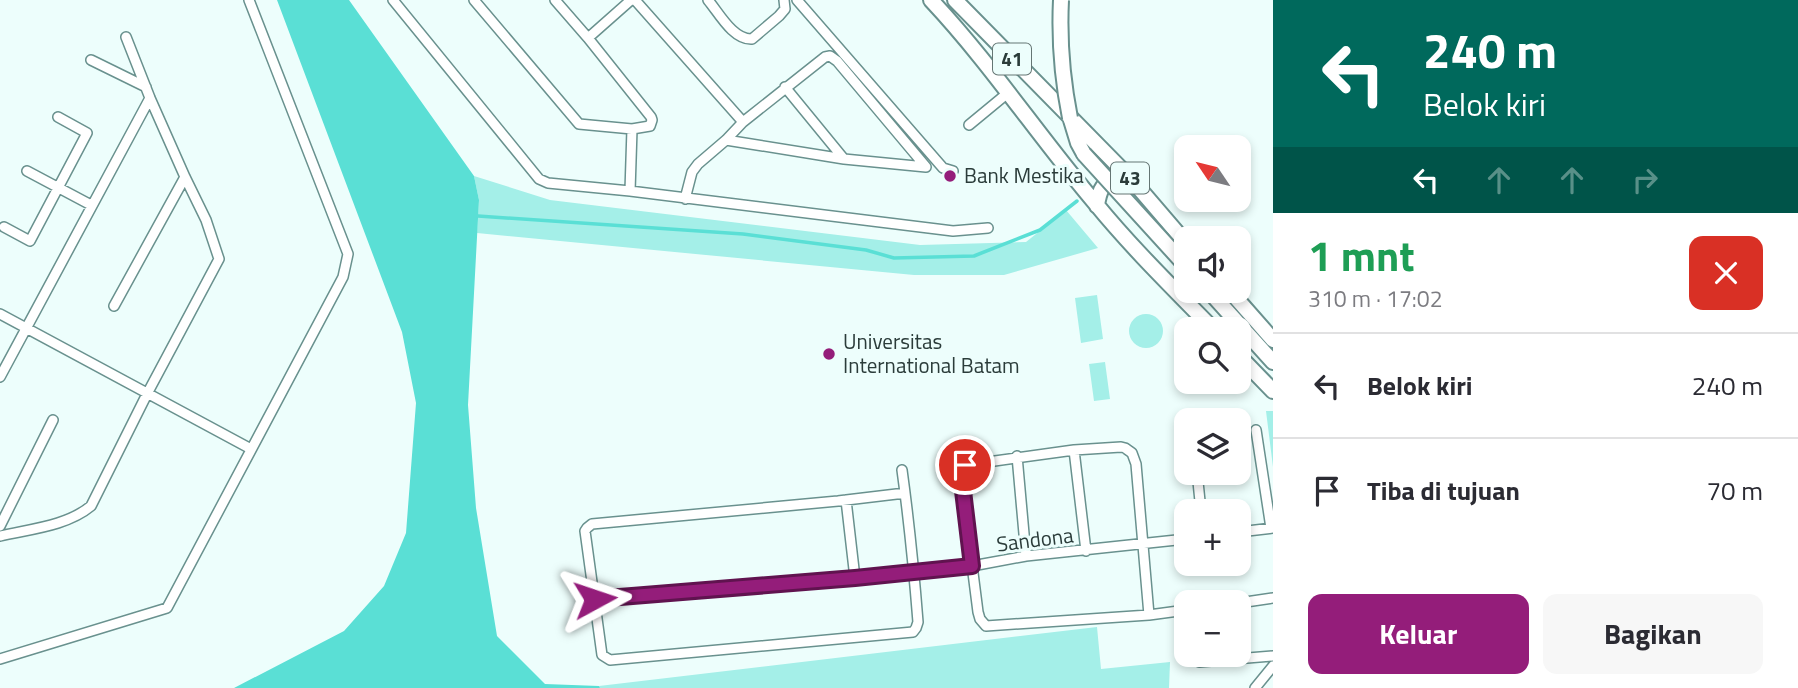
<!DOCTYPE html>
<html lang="id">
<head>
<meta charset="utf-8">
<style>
  body { margin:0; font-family:"Titillium Web",sans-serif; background:#f7f7f7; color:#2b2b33; height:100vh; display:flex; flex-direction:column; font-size:26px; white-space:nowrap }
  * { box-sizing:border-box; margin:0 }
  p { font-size:23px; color:#7c7c81 }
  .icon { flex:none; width:38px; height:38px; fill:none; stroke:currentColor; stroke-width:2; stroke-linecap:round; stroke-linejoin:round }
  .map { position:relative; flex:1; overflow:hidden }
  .panel { display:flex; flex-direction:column; background:#fff; width:525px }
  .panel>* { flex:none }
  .banner { background:#00695c; color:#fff; overflow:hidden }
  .needle { width:46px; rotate:305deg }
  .controls { position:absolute; left:1174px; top:135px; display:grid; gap:14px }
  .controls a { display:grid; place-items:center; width:77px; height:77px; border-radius:14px; background:#fff; box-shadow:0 4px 10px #0003; font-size:35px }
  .pin { position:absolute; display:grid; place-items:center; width:60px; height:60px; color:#fff; margin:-30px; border:4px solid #fff; border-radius:50%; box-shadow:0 2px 7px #0007 }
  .me { position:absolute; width:77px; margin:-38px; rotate:85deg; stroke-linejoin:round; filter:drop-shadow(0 0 5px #0008) }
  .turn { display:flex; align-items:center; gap:24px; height:147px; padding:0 35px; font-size:32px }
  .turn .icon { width:91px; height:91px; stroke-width:2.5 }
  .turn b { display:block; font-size:49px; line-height:60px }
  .lanes { display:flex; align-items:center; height:66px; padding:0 35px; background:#0003; justify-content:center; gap:35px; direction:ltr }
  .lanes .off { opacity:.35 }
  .round { display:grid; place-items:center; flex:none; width:74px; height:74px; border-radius:14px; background:#f7f7f7 }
  .overview { display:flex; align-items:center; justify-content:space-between; height:119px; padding:0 35px }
  h1 { font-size:42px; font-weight:700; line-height:52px; color:#1e9e55 }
  .action { display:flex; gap:14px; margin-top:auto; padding:14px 35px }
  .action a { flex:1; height:80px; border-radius:14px; background:#941d7a; color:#fff; font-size:28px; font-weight:700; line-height:80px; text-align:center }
  .action a+a { background:#f7f7f7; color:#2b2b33 }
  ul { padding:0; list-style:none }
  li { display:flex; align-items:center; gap:21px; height:105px; padding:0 35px; border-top:2px solid #e1e1e2 }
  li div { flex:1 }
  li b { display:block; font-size:26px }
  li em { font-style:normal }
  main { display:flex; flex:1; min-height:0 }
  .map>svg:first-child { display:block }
  .green { fill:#a4efe8 }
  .water { fill:#5adfd5 }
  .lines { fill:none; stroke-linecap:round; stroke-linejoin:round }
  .stream { stroke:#5adfd5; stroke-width:3.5 }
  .minor-casing { stroke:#69918e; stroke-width:12 }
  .trunk-casing { stroke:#69918e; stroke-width:18 }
  .minor { stroke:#fff; stroke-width:9 }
  .trunk { stroke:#fff; stroke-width:14 }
  .trunk-bridge-casing { stroke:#69918e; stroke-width:18; stroke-linecap:butt }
  .trunk-bridge { stroke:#fff; stroke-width:14 }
  .route-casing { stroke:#60134f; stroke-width:18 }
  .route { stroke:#941d7a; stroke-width:12 }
  .poi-dot { fill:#941d7a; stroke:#edfefc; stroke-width:2.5 }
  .labels { text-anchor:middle; stroke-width:6; stroke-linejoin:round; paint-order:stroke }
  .shield { fill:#edfefc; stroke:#657674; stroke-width:2 }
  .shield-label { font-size:19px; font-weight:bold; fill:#2b3c3a }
  .poi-label { font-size:21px; fill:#2b3c3a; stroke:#edfefc; text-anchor:start }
  .street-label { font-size:21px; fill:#2b3c3a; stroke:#edfefc }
</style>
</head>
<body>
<main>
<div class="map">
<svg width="1273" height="688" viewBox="0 0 1273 688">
  <rect width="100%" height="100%" fill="#edfefc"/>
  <path class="green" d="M474,176l76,24 370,45 106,-3 40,-32 32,38 -94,27h-90l-437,-42 2,-33z
    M1097,295l6,44 -22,4 -6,-45z
    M1129 331a17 17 0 1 1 34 0a17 17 0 1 1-34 0Z
    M1105,362l5,37 -16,2 -5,-37z
    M1266,411h7v56z
    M1097,627l4,42 69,-7 -1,26h-569l-1,-2z"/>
  <path class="water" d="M277,0h72l125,176 5,24 -11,205 8,103 21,128 48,48 54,2 1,2h-366l110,-57 40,-45 22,-53 10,-130 -14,-71z"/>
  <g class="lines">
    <path class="stream" d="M478,216l265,18 123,16 28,8 80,-2 66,-26 37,-29"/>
    <g class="minor-casing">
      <path id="minor" d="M393,0l146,179 9,4 82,8 323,40 35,-3
        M474,0l105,124 53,5 18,-3 2,-6 -1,-3 -63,-79 -33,-38
        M635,0l108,122
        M708,0c11,13 25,40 44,39l27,-23 6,-7 -1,-9
        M797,0l146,168 10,3
        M588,38l43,-38
        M91,60l55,27
        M785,87l59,72
        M969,125l40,-33
        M726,140l118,19 82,8
        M27,171l64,34
        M630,191l2,-62
        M685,199l7,-27 6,-8 28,-24 17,-18 82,-65 5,-1 7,5 89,106
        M4,227l26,14 57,-108 -29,-16
        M114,306l71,-129
        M0,314l251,135
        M0,377l150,-279
        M1256,430l15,98
        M1074,450l12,101
        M1017,456l9,100
        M902,470c7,51 12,101 16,152l-2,6 -3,4 -303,28 -8,-5 -17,-124 2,-3 5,-4 246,-23 67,-8
        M1197,472l4,39
        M846,500l9,78
        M0,526l53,-106
        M1239,532l34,-4
        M0,536c30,-7 67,-10 91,-30l56,-112 72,-135 -13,-39 -21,-43 -35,-79 -24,-61
        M595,599l319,-27 58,-6 54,-10 160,-17
        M1239,603l34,-5
        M1149,615l-13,-151 -4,-11 -7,-5 -4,-1 -47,3 -108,15 -4,3 -1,11 17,133 2,7 6,7 163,-11 37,-5
        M0,659l167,-51 176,-331 5,-23 -99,-254
        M1199,662l74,-6
        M1255,688l18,-22"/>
    </g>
    <g class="trunk-casing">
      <path id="trunk" d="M931,0c60,64 108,137 165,204 36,44 77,84 117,125
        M955,0l177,180 54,63
        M1071,120l7,23 6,11
        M1097,206c2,-16 6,-25 23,-28
        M1208,290l65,72
        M1229,290l44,50
        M1239,356l34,35"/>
    </g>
    <use href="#minor" class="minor"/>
    <use href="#trunk" class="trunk"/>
    <g class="trunk-bridge-casing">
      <path id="trunk-bridge" d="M1061,0c-2,41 1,78 9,118
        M1084,154l102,112"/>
    </g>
    <use href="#trunk-bridge" class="trunk-bridge"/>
  </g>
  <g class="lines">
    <g class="route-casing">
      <path id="route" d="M595,599l260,-21 117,-12 -11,-92 1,-6 3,-3"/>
    </g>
    <use href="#route" class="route"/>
  </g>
  <g class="poi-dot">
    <circle cx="950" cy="176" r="7"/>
    <circle cx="829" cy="354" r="7"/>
  </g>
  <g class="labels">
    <g class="shield">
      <rect x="993" y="43.5" width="38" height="31" rx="5"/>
      <rect x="1111" y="162.5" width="38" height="31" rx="5"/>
    </g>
    <g class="shield-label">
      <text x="1012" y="66">41</text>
      <text x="1130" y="185">43</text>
    </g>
    <g class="poi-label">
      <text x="964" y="183">Bank Mestika</text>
      <text x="843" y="349">Universitas<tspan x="843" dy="24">International Batam</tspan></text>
    </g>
    <g class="street-label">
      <text transform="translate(1035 540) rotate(-7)" y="7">Sandona</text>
    </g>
  </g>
</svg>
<div class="controls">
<a><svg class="needle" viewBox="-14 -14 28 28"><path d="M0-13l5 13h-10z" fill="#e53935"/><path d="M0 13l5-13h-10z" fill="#7c7c81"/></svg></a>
<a><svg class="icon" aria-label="sound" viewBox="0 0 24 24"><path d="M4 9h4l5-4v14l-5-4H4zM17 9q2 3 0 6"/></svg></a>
<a><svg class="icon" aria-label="search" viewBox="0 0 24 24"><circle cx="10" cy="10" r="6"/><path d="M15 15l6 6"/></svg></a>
<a><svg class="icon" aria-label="layers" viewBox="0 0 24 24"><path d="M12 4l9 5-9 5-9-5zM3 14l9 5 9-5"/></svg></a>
<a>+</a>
<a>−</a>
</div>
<div class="pin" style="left:965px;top:465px;background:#d93025"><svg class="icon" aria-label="arrive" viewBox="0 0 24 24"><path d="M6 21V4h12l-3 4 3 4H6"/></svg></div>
<svg class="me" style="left:595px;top:599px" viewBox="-20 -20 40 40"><path d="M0-17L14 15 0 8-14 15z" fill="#941d7a" stroke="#fff" stroke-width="4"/></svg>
</div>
<section class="panel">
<div class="banner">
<div class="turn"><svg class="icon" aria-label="left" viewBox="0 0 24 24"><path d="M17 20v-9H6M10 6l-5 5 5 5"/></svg><div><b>240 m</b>Belok kiri</div></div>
<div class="lanes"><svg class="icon" aria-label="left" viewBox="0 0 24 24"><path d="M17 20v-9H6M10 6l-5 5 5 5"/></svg><svg class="icon off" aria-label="ahead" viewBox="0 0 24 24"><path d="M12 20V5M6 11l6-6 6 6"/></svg><svg class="icon off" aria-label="ahead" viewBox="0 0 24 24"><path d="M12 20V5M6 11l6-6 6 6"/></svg><svg class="icon off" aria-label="right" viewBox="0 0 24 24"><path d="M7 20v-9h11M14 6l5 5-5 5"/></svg></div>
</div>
<div class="overview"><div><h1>1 mnt</h1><p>310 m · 17:02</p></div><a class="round" style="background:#d93025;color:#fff"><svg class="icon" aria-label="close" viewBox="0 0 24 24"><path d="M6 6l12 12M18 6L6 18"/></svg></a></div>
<ul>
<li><svg class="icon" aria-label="left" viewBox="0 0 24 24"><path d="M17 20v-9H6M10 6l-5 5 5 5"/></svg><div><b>Belok kiri</b></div><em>240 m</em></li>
<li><svg class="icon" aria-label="arrive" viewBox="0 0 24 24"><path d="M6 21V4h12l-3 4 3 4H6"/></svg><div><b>Tiba di tujuan</b></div><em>70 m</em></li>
</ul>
<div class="action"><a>Keluar</a><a>Bagikan</a></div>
</section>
</main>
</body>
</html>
